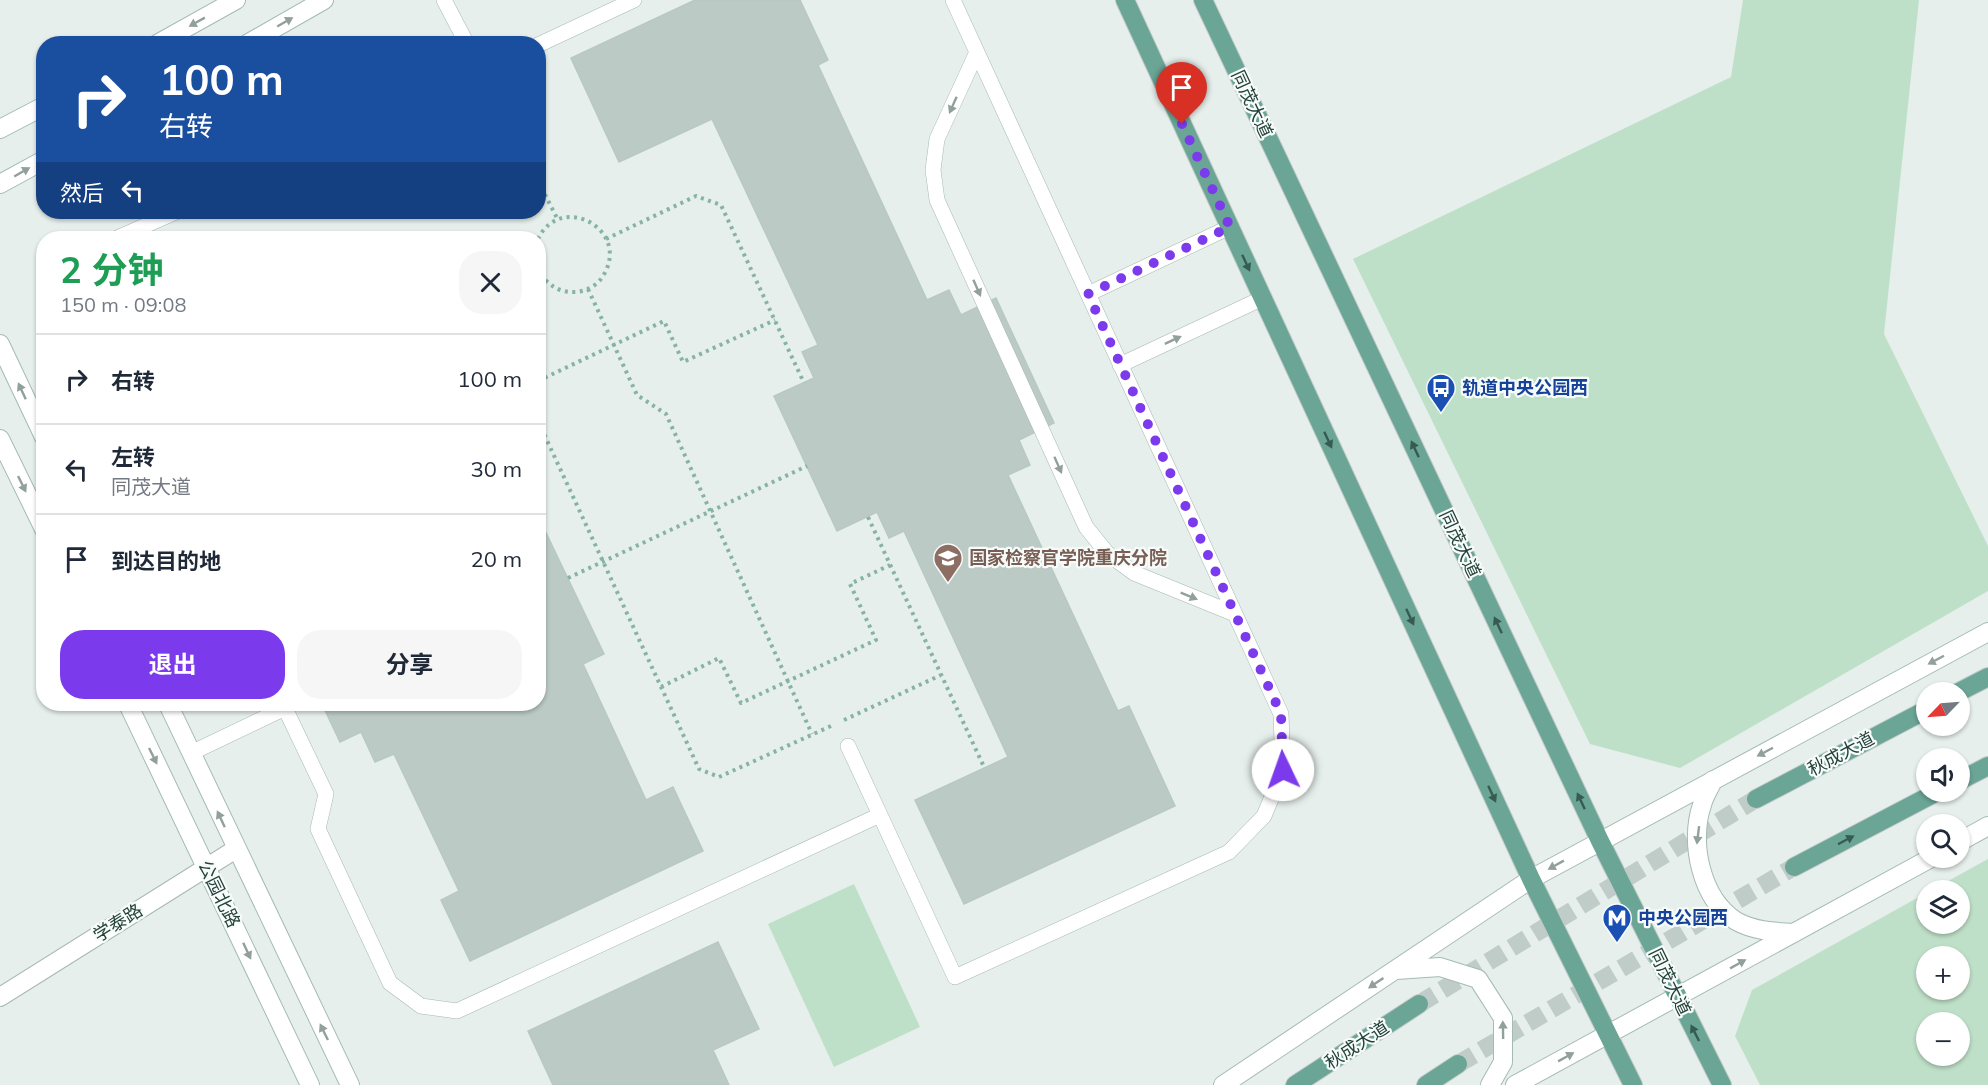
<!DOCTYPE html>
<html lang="zh">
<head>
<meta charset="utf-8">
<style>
  body { margin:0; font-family:Mulish,"Noto Sans SC",sans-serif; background:#f6f6f7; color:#1f2937; height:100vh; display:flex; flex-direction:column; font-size:22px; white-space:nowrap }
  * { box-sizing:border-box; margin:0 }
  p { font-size:20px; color:#747a83 }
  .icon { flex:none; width:33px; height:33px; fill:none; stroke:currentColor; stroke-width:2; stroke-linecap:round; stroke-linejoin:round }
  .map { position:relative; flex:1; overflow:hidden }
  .panel { position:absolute; left:36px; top:231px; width:510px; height:480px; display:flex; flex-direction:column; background:#fff; border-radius:24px; box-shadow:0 2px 4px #0004 }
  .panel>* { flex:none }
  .guide { position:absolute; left:36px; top:36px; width:510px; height:183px; border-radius:24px; box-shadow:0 2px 4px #0004; background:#1a4fa0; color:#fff; overflow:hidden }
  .needle { width:39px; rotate:245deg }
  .buttons { position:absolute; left:1916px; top:682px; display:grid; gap:12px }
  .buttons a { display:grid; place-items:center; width:54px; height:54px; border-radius:50%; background:#fff; box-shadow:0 2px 4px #0004; font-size:30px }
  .pin { position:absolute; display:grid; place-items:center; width:51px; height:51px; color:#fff; margin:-62px -26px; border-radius:50% 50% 50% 0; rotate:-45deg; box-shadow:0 0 6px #0007 }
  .pin .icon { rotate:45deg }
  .me { position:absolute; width:66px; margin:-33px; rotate:357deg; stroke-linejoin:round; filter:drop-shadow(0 0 4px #0008) }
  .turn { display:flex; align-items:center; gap:21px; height:126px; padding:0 24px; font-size:27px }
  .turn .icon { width:78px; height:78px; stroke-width:2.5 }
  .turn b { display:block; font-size:42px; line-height:51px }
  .then { display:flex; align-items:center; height:57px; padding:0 24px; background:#0003; gap:12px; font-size:22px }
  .round { display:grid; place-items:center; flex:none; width:63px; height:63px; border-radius:24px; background:#f6f6f7 }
  .overview { display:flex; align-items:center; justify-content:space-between; height:102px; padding:0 24px }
  h1 { font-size:36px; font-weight:700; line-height:45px; color:#1e9e55 }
  .primary-button { display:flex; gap:12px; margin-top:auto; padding:12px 24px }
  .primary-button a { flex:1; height:69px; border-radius:24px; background:#7c3aed; color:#fff; font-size:24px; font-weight:700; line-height:69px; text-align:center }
  .primary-button a+a { background:#f6f6f7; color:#1f2937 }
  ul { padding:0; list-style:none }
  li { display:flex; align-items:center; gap:18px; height:90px; padding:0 24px; border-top:2px solid #e0e1e3 }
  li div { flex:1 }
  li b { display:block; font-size:22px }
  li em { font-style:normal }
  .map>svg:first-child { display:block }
  .green { fill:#bfe0c8; fill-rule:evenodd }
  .building { fill:#bbcac4; stroke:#b8c9c2; stroke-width:1.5 }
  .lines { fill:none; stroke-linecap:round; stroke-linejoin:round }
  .primary-tunnel { stroke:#bfccc8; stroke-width:18; stroke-dasharray:18 9; stroke-linecap:butt }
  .lane-casing { stroke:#a8b8b2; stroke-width:16 }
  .street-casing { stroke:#a8b8b2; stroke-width:20 }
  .secondary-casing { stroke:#a4bbb3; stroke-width:20 }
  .primary-casing { stroke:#c2cac8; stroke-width:20 }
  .path { stroke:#86b3a5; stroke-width:4; stroke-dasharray:3 4.5; stroke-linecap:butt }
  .lane { stroke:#fff; stroke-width:15 }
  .street { stroke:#fff; stroke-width:18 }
  .secondary { stroke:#fff; stroke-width:18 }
  .primary { stroke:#6aa596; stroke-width:18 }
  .oneway { fill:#92a09c }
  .oneway2 { fill:#365b51 }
  .route { stroke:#7c3aed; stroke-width:10; stroke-dasharray:0 18 }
  .labels { text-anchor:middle; stroke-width:4.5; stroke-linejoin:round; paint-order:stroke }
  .street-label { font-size:18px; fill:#24423a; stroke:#f7fbf9 }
  .transit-label { font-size:18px; font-weight:bold; fill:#164399; stroke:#f7fbf9; text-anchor:start }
  .education-label { font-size:18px; font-weight:bold; fill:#785e54; stroke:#f7fbf9; text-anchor:start }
</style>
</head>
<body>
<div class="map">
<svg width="1988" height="1085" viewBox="0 0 1988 1085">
  <rect width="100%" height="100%" fill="#e6efeb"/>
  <path class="green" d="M1743,0h176l-35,334 104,212v45l-308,177 -90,-24 -237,-485 378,-182z
    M1988,859v226h-228l-25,-49 17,-46 174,-97v31h33v-33h-29zM1926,957h33v33h-33zM1926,1023h33v33h-33z
    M854,884l66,143 -86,40 -66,-143z"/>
  <path class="building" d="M695,0h105l28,60 -10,5 109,235 22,-10 12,25 35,-17 58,125 -35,17 11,25 -22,10 110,236 11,-5 46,100 -211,98 -49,-104 93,-43 -104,-226 -15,7 -12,-26 -40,19 -63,-135 40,-18 -12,-26 16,-7 -106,-226 -93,43 -48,-104z
    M538,516l66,138 -21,10 63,136 27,-13 30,64 -233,110 -29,-61 18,-9 -65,-137 -19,8 -14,-30 -21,10 -18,-38h216z
    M718,942l41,87 -46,21 16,35h-176l-25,-54z"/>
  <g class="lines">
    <path class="primary-tunnel" d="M1419,1004l337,-205
      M1458,1064l336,-197"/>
    <g class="lane-casing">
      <path id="lane" d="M444,0l23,44
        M538,45l96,-45
        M977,52l-40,87 -4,31 4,30 149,327 21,26 27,20 101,41
        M117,238l59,-26
        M1088,294l142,-67
        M1120,365l143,-67
        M283,704l43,90 -8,35 72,154 31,23 36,5 423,-196 75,162 274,-125 35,-36 19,-46 -2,-56 -328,-714
        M848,746l32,69
        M191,753l94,-45"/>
    </g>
    <g class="street-casing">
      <path id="street" d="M0,997l236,-148"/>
    </g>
    <g class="secondary-casing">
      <path id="secondary" d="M157,44l79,-44
        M247,44l77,-44
        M0,129l44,-23
        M0,184l44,-24
        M0,344l44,93
        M0,439l44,90
        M128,704l182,381
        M168,704l182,381
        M1713,780c-3,8 -9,16 -11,25 -13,37 -1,94 34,116 18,10 38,11 58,12
        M1959,842l29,-16
        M1396,970l44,-3 38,12 25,39v44l-13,23
        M1223,1085l308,-206 457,-247
        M1515,1085l416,-227"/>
    </g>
    <g class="primary-casing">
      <path id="primary" d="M1125,0l406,879 102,206
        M1203,0l397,841 122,244
        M1957,693l31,-16
        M1959,781l29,-15
        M1756,799l170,-89
        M1794,867l143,-75
        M1295,1085l124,-81
        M1426,1085l32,-21"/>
    </g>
    <path class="path" d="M538,181l20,39
      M538,239c23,-48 94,-9 65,37 -5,9 -16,15 -27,16 -17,1 -28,-7 -38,-21
      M606,239l90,-43 25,9 83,178
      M588,289l49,106 29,19 146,320
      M538,381l126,-60 19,41 92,-42
      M538,421l161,348 20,8 112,-51
      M868,517l116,250
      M568,578l239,-112
      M661,687l58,-29 22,45 135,-63 -26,-56 40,-19
      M844,720l97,-45"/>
    <use href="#lane" class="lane"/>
    <use href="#street" class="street"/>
    <use href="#secondary" class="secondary"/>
    <use href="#primary" class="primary"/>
  </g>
  <defs><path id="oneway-solid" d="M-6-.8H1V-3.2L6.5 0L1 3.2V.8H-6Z" transform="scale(1.5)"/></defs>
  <g class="oneway">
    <use href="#oneway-solid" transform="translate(197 22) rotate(151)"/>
    <use href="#oneway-solid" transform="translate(285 22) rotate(-30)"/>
    <use href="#oneway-solid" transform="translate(953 105) rotate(114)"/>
    <use href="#oneway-solid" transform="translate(22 172) rotate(-30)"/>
    <use href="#oneway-solid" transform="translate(977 288) rotate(66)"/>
    <use href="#oneway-solid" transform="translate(1173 340) rotate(-25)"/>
    <use href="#oneway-solid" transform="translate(22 391) rotate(-115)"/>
    <use href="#oneway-solid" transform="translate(1058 465) rotate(66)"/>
    <use href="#oneway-solid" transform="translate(22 484) rotate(64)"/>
    <use href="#oneway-solid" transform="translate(1189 596) rotate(22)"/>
    <use href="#oneway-solid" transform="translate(1936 660) rotate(152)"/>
    <use href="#oneway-solid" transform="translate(1765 752) rotate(152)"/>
    <use href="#oneway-solid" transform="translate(153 756) rotate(64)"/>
    <use href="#oneway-solid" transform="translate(221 819) rotate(-115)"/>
    <use href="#oneway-solid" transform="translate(1698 835) rotate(97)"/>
    <use href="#oneway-solid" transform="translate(1556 865) rotate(151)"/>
    <use href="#oneway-solid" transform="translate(247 951) rotate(65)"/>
    <use href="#oneway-solid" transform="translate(1738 964) rotate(-29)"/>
    <use href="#oneway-solid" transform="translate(1376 983) rotate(146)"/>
    <use href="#oneway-solid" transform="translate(1503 1030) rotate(-91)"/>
    <use href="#oneway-solid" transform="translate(324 1032) rotate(-116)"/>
    <use href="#oneway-solid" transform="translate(1566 1057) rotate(-29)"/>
  </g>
  <g class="oneway2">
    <use href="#oneway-solid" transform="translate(1246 263) rotate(65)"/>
    <use href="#oneway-solid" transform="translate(1328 440) rotate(65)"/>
    <use href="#oneway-solid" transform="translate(1415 449) rotate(-115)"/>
    <use href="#oneway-solid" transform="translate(1410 617) rotate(65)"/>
    <use href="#oneway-solid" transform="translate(1498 625) rotate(-115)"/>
    <use href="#oneway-solid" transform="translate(1492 794) rotate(65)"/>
    <use href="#oneway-solid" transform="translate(1581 801) rotate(-115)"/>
    <use href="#oneway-solid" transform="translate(1846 840) rotate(-28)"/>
    <use href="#oneway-solid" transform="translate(1695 1033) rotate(-117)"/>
  </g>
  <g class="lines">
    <path class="route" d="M1182,124l48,103 -142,67 193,420 2,56"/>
  </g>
  <defs>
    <g id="bus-pin" transform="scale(1.5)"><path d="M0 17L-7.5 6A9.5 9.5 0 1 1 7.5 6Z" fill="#1a4fb4" stroke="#f7fbf9"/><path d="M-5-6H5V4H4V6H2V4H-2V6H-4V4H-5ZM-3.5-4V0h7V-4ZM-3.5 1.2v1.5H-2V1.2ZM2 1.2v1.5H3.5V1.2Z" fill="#fff"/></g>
    <g id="university-pin" transform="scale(1.5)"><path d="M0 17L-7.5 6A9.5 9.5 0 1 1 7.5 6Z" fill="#8d6e63" stroke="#f7fbf9"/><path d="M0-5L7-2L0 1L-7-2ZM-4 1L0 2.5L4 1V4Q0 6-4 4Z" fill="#fff"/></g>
    <g id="metro-pin" transform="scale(1.5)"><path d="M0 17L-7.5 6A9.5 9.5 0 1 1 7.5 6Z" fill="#1a4fb4" stroke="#f7fbf9"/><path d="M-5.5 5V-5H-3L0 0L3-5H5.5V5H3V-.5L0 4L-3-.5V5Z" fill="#fff"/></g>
  </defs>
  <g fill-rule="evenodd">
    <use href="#bus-pin" x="1441" y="388"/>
    <use href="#university-pin" x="948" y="558"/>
    <use href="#metro-pin" x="1617" y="918"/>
  </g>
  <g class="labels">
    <g class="street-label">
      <text transform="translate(1252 104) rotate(65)" y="6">同茂大道</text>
      <text transform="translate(1460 544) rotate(65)" y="6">同茂大道</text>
      <text transform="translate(1841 754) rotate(-28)" y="6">秋成大道</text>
      <text transform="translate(219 894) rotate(64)" y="6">公园北路</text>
      <text transform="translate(118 923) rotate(-32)" y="6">学泰路</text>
      <text transform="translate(1670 982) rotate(64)" y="6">同茂大道</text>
      <text transform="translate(1357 1045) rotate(-33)" y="6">秋成大道</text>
    </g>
    <g class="transit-label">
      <text x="1462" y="394">轨道中央公园西</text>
      <text x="1638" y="924">中央公园西</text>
    </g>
    <g class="education-label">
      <text x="969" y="564">国家检察官学院重庆分院</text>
    </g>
  </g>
</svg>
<div class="buttons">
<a><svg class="needle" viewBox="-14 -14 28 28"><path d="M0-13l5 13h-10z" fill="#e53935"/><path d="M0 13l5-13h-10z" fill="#747a83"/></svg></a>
<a><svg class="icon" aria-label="sound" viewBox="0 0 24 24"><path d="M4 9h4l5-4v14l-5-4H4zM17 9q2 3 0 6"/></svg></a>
<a><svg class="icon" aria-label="search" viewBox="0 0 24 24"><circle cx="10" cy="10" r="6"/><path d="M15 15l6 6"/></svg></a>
<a><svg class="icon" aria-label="layers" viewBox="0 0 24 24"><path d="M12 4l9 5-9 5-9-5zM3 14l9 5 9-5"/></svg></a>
<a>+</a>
<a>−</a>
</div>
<div class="pin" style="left:1182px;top:124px;background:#d93025"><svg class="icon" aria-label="arrive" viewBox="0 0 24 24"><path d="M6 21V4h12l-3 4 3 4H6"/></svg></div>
<svg class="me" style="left:1283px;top:770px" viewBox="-20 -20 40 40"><circle r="19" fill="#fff"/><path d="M0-13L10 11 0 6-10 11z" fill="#7c3aed"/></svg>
<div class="guide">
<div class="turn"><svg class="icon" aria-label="right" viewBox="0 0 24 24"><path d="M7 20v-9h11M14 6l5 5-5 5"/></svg><div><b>100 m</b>右转</div></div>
<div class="then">然后<svg class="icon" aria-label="left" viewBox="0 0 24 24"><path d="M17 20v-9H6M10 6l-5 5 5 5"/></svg></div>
</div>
<section class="panel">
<div class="overview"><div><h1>2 分钟</h1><p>150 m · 09:08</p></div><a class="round"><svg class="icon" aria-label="close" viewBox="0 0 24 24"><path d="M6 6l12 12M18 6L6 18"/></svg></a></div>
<ul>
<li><svg class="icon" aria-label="right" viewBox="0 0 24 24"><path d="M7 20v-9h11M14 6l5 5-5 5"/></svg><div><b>右转</b></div><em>100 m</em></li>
<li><svg class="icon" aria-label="left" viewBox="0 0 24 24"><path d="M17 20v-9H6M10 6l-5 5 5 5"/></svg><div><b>左转</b><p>同茂大道</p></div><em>30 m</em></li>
<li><svg class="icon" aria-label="arrive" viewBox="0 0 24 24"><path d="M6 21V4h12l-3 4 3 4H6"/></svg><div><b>到达目的地</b></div><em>20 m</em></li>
</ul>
<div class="primary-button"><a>退出</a><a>分享</a></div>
</section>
</div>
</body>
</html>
